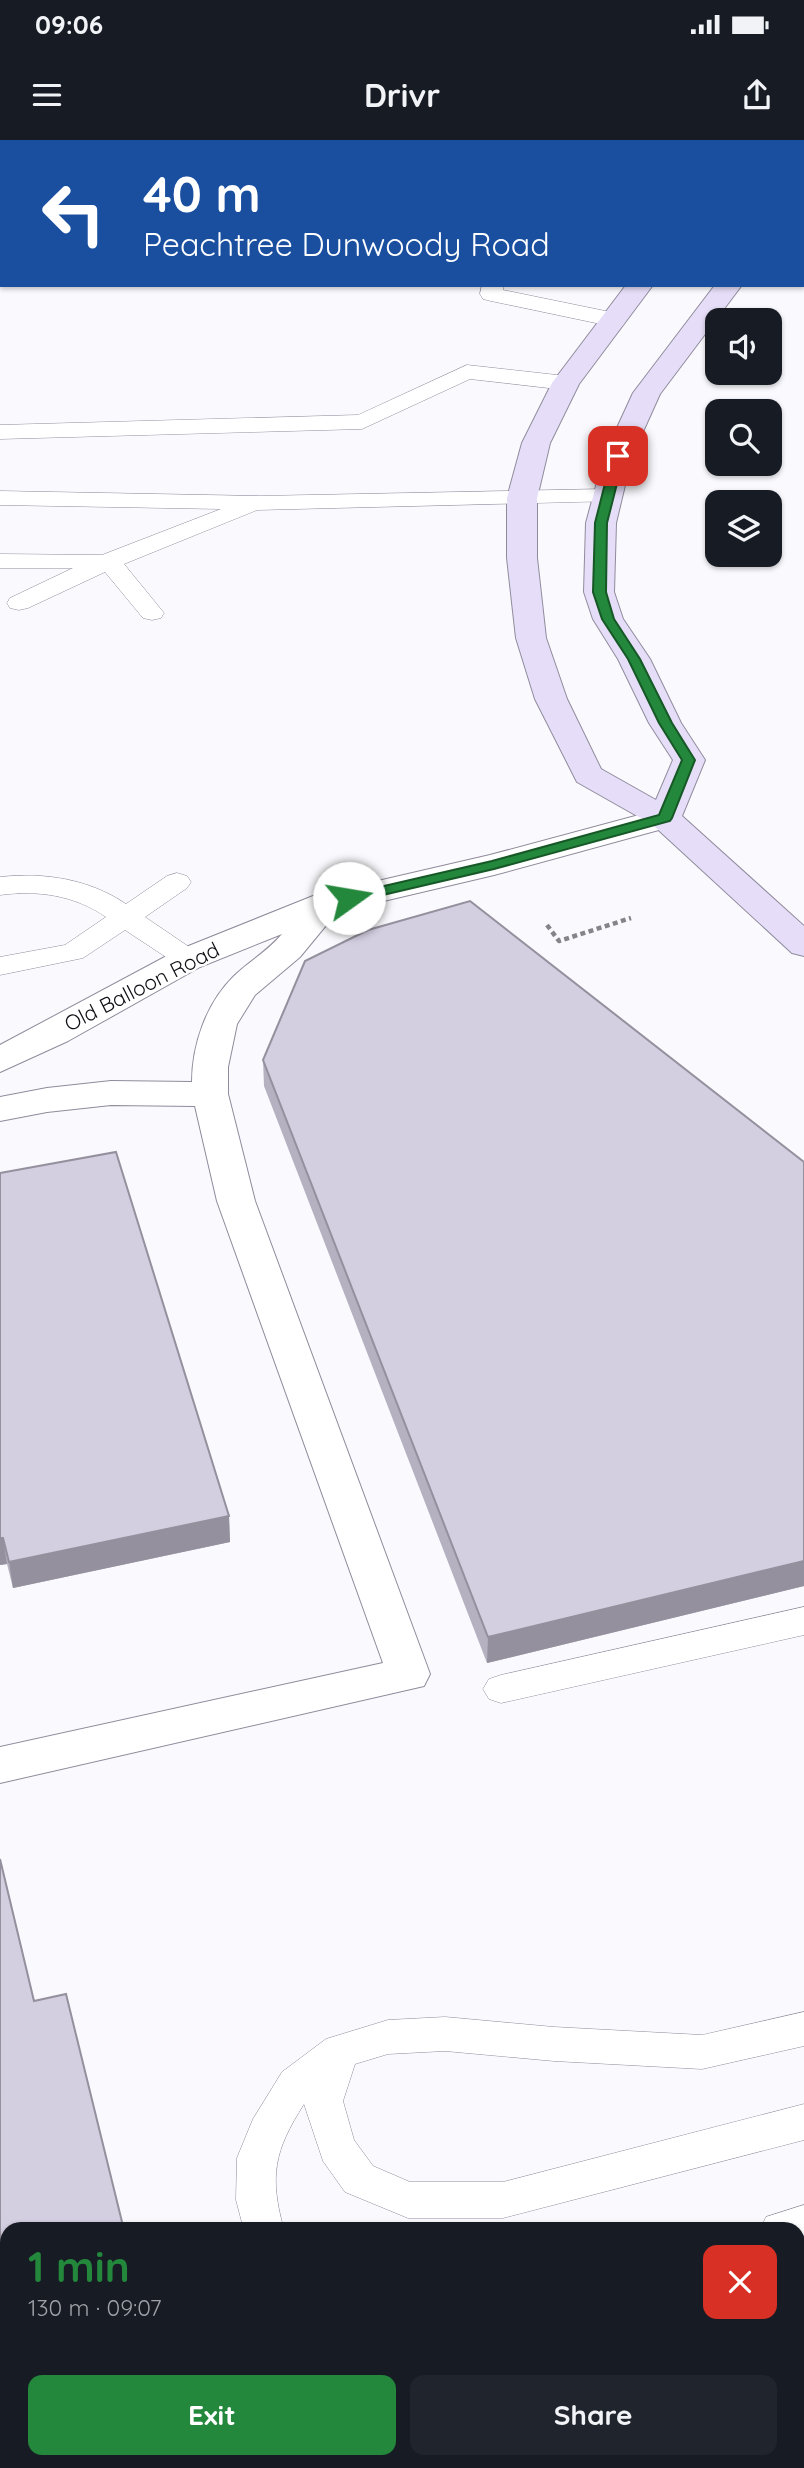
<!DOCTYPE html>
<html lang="en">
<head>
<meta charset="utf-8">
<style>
  body { margin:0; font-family:Quicksand,sans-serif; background:#20242c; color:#f1f3f6; height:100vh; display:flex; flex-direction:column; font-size:26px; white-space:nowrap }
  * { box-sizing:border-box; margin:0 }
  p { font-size:23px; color:#9ea1a6 }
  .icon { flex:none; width:38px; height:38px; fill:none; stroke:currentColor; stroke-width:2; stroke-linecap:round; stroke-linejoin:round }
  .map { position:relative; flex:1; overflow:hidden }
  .side { position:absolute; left:0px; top:2082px; width:805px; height:247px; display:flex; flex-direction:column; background:#171b24; border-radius:21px 21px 0 0; box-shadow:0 2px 5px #0004 }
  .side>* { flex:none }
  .banner { position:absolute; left:0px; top:0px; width:805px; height:147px; box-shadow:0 2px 5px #0004; background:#1a4fa0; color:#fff; overflow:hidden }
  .buttons { position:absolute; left:705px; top:168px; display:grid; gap:14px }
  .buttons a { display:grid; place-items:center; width:77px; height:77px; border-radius:14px; background:#171b24; box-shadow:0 2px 5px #0004; font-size:35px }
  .pin { position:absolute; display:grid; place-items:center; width:60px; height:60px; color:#fff; margin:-30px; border-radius:14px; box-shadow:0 4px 10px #0006 }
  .me { position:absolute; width:77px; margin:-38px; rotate:77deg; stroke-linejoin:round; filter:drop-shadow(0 0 5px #0008) }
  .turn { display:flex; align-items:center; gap:24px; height:147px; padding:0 28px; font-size:32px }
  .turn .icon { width:91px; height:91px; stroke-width:2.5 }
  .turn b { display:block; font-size:49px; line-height:60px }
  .round { display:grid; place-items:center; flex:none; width:74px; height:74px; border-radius:14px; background:#20242c }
  .overview { display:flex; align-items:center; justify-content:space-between; height:119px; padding:0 28px }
  h1 { font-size:42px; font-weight:700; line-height:52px; color:#23873c }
  .button { display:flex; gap:14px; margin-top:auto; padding:14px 28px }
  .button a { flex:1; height:80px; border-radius:14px; background:#23873c; color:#fff; font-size:28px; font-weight:700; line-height:80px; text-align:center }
  .button a+a { background:#20242c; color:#f1f3f6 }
  .status { display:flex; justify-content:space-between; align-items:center; height:49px; padding:0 35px; background:#171b24; direction:ltr }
  .status svg { height:19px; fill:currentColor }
  header { display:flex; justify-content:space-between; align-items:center; height:91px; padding:0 28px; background:#171b24; font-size:32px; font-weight:700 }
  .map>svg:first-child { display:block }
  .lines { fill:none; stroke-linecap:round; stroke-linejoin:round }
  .service-casing { stroke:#908b9c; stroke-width:1 }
  .minor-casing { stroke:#908b9c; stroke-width:2 }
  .secondary-casing { stroke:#908b9c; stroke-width:2 }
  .path-far1 { stroke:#858489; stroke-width:4.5; stroke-dasharray:5 3.5; stroke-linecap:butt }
  .path { stroke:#858489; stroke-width:5; stroke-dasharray:6 4.5; stroke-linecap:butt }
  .service { fill:#fff; fill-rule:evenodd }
  .minor { fill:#fff; fill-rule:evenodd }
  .secondary { fill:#e6def8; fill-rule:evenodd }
  .wall { fill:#b5b1c1 }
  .shaded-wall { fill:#94909d }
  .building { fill:#d3cee0; stroke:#94909d; stroke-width:2 }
  .route { fill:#23873c; stroke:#175827; stroke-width:2 }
  .labels { text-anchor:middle; stroke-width:5; stroke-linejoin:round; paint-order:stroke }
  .street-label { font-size:21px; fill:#0f0e14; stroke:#fff }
</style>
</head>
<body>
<div class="status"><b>09:06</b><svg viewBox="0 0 49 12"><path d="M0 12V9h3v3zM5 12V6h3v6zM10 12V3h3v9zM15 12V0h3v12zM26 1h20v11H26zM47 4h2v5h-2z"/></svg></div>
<header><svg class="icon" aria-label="menu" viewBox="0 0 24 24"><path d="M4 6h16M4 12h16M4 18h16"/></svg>Drivr<svg class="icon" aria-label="share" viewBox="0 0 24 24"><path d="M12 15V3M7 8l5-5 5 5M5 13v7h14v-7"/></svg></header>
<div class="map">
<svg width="804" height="2328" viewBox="0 0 804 2328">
  <rect width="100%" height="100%" fill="#faf9fd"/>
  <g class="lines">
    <g class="service-casing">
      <path id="service" d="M250,0h20v2h-20z
        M278,0h20v2h-20z
        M0,38h2v13h-2z
        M482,145h22l-1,5 112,23 8,2 3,5 -3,5 -8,2 -124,-26 -8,-2 -3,-5z
        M467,225l99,11 8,2 3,5 -3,5 -8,2 -96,-11 -108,50 -362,10v-14l358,-10z
        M606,349l8,2 4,5 -4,5 -357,9 -133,54 40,49 -3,5 -9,2 -9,-2 -38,-46 -77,36 -9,2 -9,-2 -3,-5 3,-5 63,-30h-73v-14l102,1 119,-46 -221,-4v-14l260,5z
        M177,733l10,3 4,6 -4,6 -42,29 53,36 4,6 -4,6 -10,3 -10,-3 -53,-35 -42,28 -83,17v-18l65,-12 41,-28c-32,-22 -68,-27 -106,-22v-18c44,-5 89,2 126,27l41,-28z
        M804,1467v28l-303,68 -12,-4 -6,-10 6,-10 12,-4z
        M804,1872v34l-102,23 -148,-8 -109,-10 -57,3 -33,10 -12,37 11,39 19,26 37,16h93l301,-78v36l-301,78h-95l-63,-26 -22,-31 -19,-57c-30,47 -35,72 -20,126h-40l-8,-30 1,-42 16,-39 29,-47 44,-33 62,-19 57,-3 109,10 148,8z
        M804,2065v36l-6,2v-13h-38l6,-13z"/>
    </g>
    <g class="minor-casing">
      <path id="minor" d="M665,668l12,3 4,7 -4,7 -183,50 -157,37 -37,45 -45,38 -18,29 -9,43v27l27,107 175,473 -6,12 -424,97v-36l383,-84 -166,-462 -22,-95 -84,-1 -64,7 -47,9v-24l47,-9 64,-7 81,1c0,-37 14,-78 41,-105 15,-15 35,-26 49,-43l-82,33 -132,74 -68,31v-27l176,-94 137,-55 177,-41z"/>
    </g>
    <g class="secondary-casing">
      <path id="secondary" d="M63,0h62l1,2h-61z
        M763,0h26l-26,2z
        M803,14h1v16h-1z
        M626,145h27l-74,99 -29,59 -13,55v60l9,80 21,61 34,70 55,31 17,-40 -24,-37 -31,-64 -25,-40 -9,-27 2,-69 18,-67 29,-63 82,-108h27l-82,109 -28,62 -16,67 -2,69 9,27 27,40 31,64 24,37 -23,56 122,110v30l-12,-3 -139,-128 -76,-43 -42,-83 -19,-61 -9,-80v-60l15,-55 30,-60z"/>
    </g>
    <path class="path-far1" d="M547,785l12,16 72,-23"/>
    <path class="path" d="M107,2322l1,6
      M257,2328l22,-6"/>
    <use href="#service" class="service"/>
    <use href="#minor" class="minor"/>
    <use href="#secondary" class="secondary"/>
  </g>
  <path class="wall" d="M263,920l541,102v424l-317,77 -223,-577z
    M0,1033l229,343 1,26 -217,46 -6,-24 -7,1z
    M281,2322h517l6,6h-521z"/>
  <path class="shaded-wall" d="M229,1376l1,26 -217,46 -4,-26z
    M0,1398h3l4,26 -7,1z
    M804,1421v25l-317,77 1,-26z
    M7,2221v24l-1,1 -5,-23z
    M454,2322h66v5l-3,1h-86z"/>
  <path class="building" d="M470,761l334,261v399l-316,76 -225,-577 42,-99 63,-31z
    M116,1012l113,364 -220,46 -6,-24h-3v-365z
    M0,1719l34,142 32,-7 58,236h-117v131l-6,2 6,29v70h14l1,6h-22z
    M804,2101v227h-241l-11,-6h246v-219z
    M286,2322h168l-23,6h-144z"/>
  <path class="route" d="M618,313l6,3 -17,67 -1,69 8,27 26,40 32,64 23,37 -23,58 -2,3 -176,48 -145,34 -4,-2v-6l147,-34 167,-46 23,-55 -23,-37 -31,-64 -26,-40 -9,-27 2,-69 17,-67z"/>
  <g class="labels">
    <g class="street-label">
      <text transform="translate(142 847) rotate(-27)" y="7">Old Balloon Road</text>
    </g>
  </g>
</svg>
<div class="buttons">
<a><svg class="icon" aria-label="sound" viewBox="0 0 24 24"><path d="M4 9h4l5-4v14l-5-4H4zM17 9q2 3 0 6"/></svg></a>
<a><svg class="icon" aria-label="search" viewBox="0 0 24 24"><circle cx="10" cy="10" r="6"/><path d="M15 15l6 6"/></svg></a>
<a><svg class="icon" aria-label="layers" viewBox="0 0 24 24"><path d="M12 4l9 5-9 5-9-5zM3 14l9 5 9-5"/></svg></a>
</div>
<div class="pin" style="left:618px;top:316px;background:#d93025"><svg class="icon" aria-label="arrive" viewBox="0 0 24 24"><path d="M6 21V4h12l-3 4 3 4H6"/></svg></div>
<svg class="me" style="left:349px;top:758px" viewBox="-20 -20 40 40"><circle r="19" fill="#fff"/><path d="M0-13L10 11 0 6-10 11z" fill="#23873c"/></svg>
<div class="banner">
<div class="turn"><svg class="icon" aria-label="left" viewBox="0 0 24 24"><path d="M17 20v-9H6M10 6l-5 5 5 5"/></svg><div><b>40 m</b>Peachtree Dunwoody Road</div></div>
</div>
<section class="side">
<div class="overview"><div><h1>1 min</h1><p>130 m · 09:07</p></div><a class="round" style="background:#d93025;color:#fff"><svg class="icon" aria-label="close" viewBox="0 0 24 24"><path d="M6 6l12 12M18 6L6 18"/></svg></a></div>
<div class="button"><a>Exit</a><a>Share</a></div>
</section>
</div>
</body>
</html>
